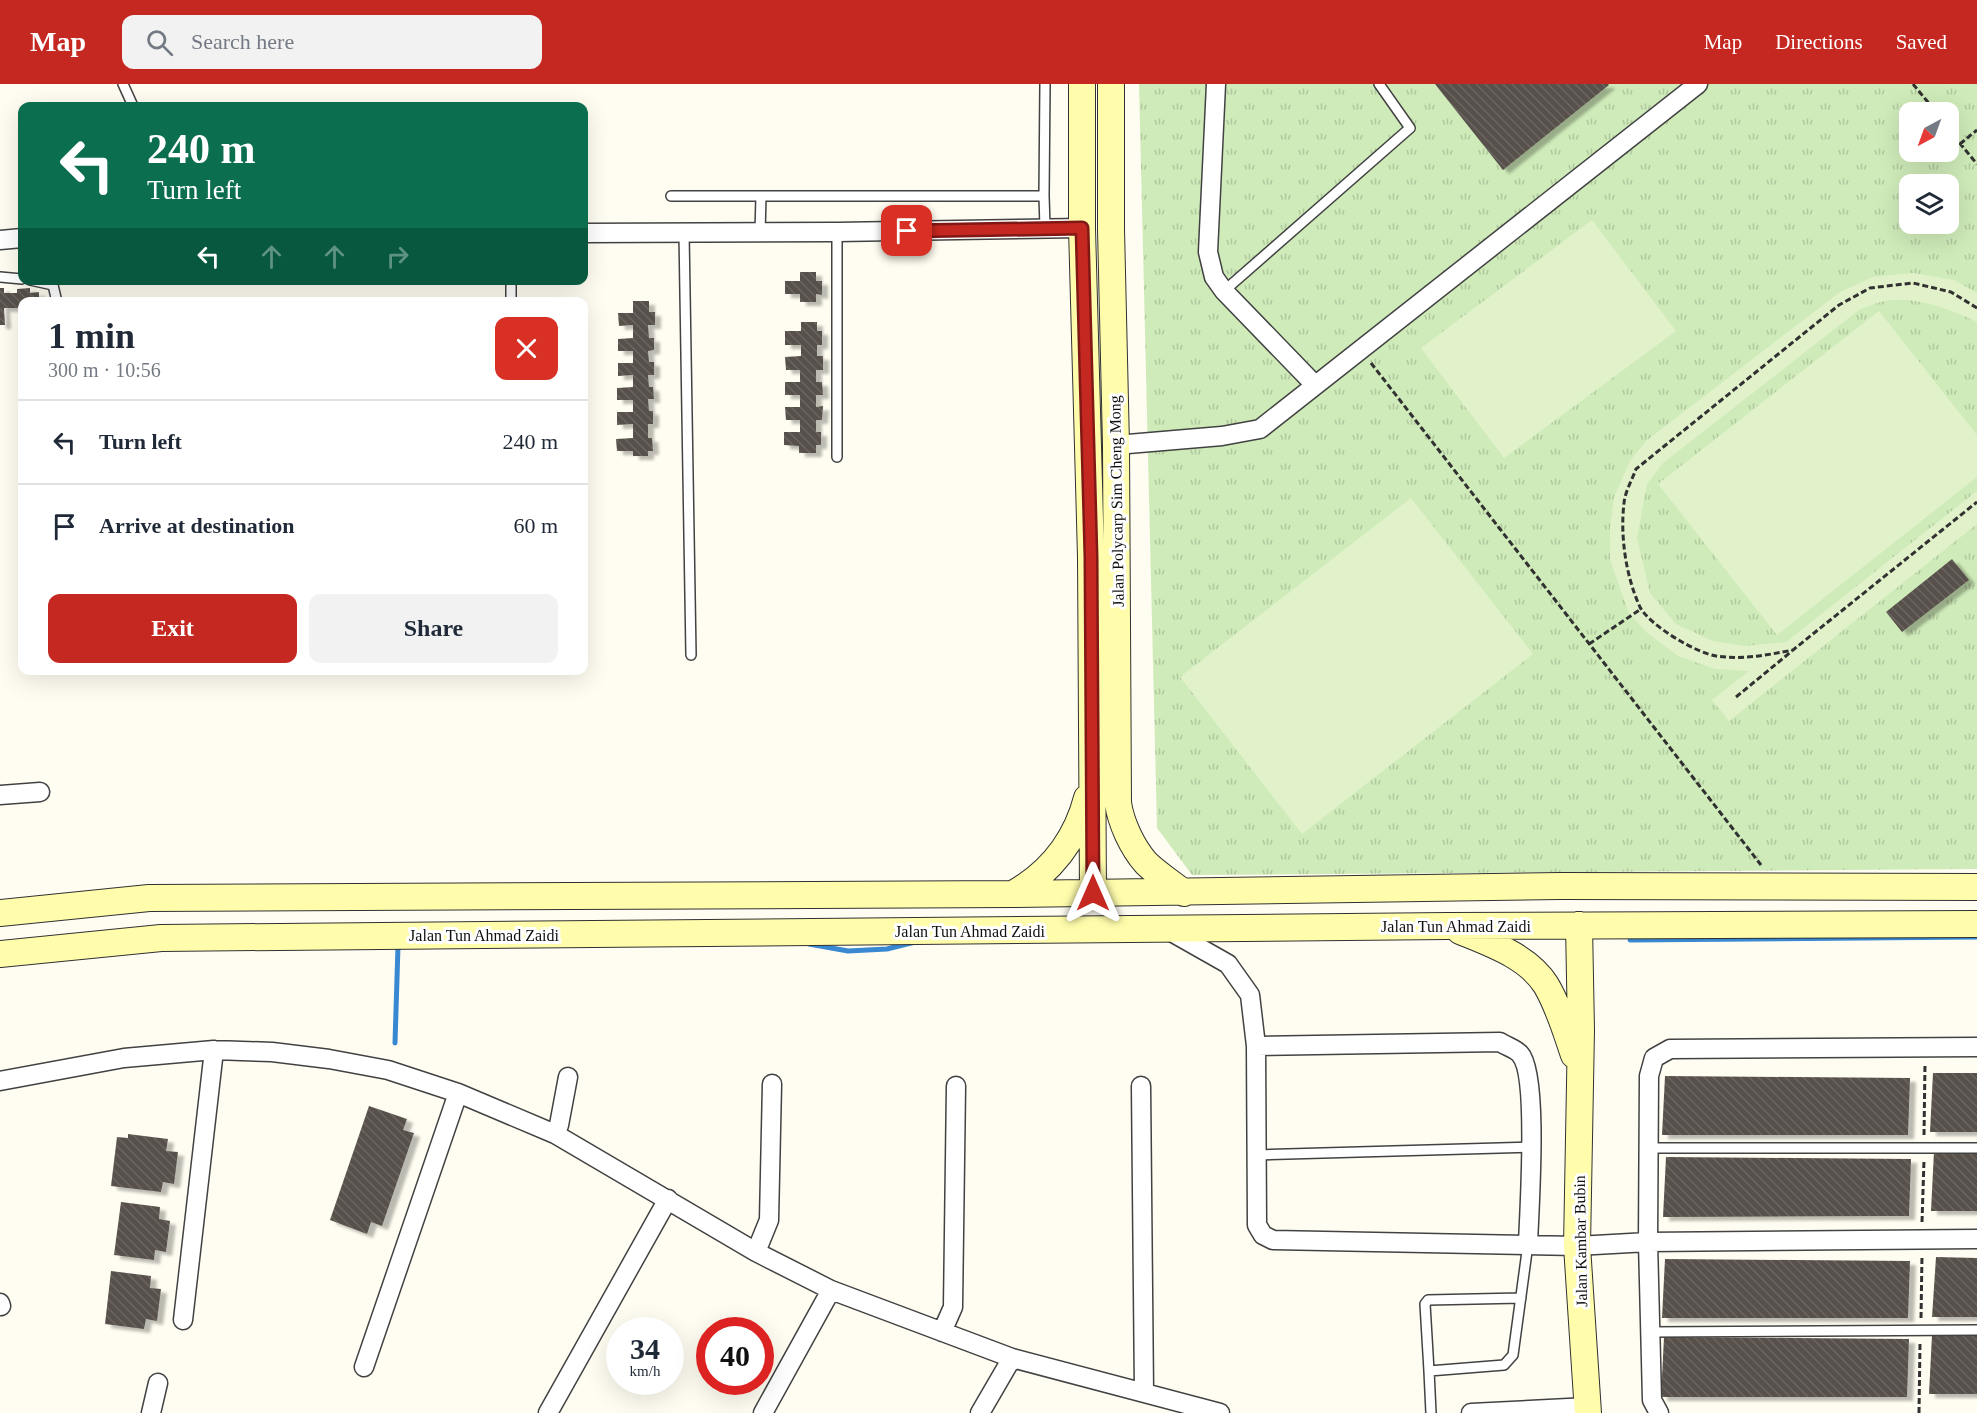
<!DOCTYPE html>
<html lang="en">
<head>
<meta charset="utf-8">
<style>
  body { margin:0; font-family:"Times New Roman",serif; background:#f2f2f3; color:#1f2937; height:100vh; display:flex; flex-direction:column; font-size:22px; white-space:nowrap }
  * { box-sizing:border-box; margin:0 }
  p { font-size:20px; color:#747a83 }
  .icon { flex:none; width:33px; height:33px; fill:none; stroke:currentColor; stroke-width:2; stroke-linecap:round; stroke-linejoin:round }
  .map { position:relative; flex:1; overflow:hidden }
  .sheet { position:absolute; left:18px; top:213px; width:570px; height:378px; display:flex; flex-direction:column; background:#fff; border-radius:12px; box-shadow:0 6px 24px #0002 }
  .sheet>* { flex:none }
  .guide { position:absolute; left:18px; top:18px; width:570px; height:183px; border-radius:12px; box-shadow:0 6px 24px #0002; background:#0b6e4f; color:#fff; overflow:hidden }
  .needle { width:39px; rotate:221deg }
  .tools { position:absolute; left:1899px; top:18px; display:grid; gap:12px }
  .tools a { display:grid; place-items:center; width:60px; height:60px; border-radius:12px; background:#fff; box-shadow:0 6px 24px #0002; font-size:30px }
  .speed { position:absolute; left:606px; top:1233px; display:flex; gap:12px; font-size:30px; font-weight:700; text-align:center }
  .speed>* { display:grid; place-content:center; width:78px; height:78px; border-radius:50%; background:#fff; box-shadow:0 6px 24px #0002; line-height:1 }
  .speed small { font-size:15px; font-weight:400 }
  .speed .limit { border:9px solid #d22; background:#fff; color:#111 }
  .pin { position:absolute; display:grid; place-items:center; width:51px; height:51px; color:#fff; margin:-26px; border-radius:12px; box-shadow:0 3px 9px #0006 }
  .me { position:absolute; width:66px; margin:-33px; rotate:0deg; stroke-linejoin:round; filter:drop-shadow(0 0 4px #0008) }
  .turn { display:flex; align-items:center; gap:21px; height:126px; padding:0 30px; font-size:27px }
  .turn .icon { width:78px; height:78px; stroke-width:2.5 }
  .turn b { display:block; font-size:42px; line-height:51px }
  .lanes { display:flex; align-items:center; height:57px; padding:0 30px; background:#0003; justify-content:center; gap:30px; direction:ltr }
  .lanes .off { opacity:.35 }
  .round { display:grid; place-items:center; flex:none; width:63px; height:63px; border-radius:12px; background:#f2f2f3 }
  .headline { display:flex; align-items:center; justify-content:space-between; height:102px; padding:0 30px }
  h1 { font-size:36px; font-weight:600; line-height:45px }
  .primary-button { display:flex; gap:12px; margin-top:auto; padding:12px 30px }
  .primary-button a { flex:1; height:69px; border-radius:12px; background:#c52721; color:#fff; font-size:24px; font-weight:600; line-height:69px; text-align:center }
  .primary-button a+a { background:#f2f2f3; color:#1f2937 }
  ul { padding:0; list-style:none }
  li { display:flex; align-items:center; gap:18px; height:84px; padding:0 30px; border-top:2px solid #e0e1e3 }
  li div { flex:1 }
  li b { display:block; font-size:22px }
  li em { font-style:normal }
  header { display:flex; align-items:center; gap:36px; box-sizing:border-box; height:84px; padding:0 30px; background:#c52721; color:#fff }
  header strong { font-size:28px }
  nav { display:flex; gap:33px; margin-inline-start:auto; font-size:21px }
  .search { width:420px; height:54px; background:#f2f2f3; display:flex; align-items:center; gap:15px; box-sizing:border-box; padding:0 21px; border-radius:12px; color:#747a83; font-size:22px }
  .map>svg:first-child { display:block }
  .park { fill:url(#park-tufts); fill-rule:evenodd }
  .pitch { fill:#e1f2cb }
  .lines { fill:none; stroke-linecap:round; stroke-linejoin:round }
  .stream { stroke:#3888d2; stroke-width:5 }
  .building { fill:url(#building-back-hatch); filter:url(#shadow) }
  .lane-casing { stroke:#424242; stroke-width:12 }
  .street-casing { stroke:#424242; stroke-width:21 }
  .secondary-casing { stroke:#313131; stroke-width:28 }
  .path { stroke:#313131; stroke-width:3; stroke-dasharray:6 3; stroke-linecap:butt }
  .lane { stroke:#fff; stroke-width:9 }
  .street { stroke:#fff; stroke-width:18 }
  .secondary { stroke:#fffdac; stroke-width:26 }
  .route-casing { stroke:#801915; stroke-width:15 }
  .route { stroke:#c52721; stroke-width:10 }
  .labels { text-anchor:middle; stroke-width:6; stroke-linejoin:round; paint-order:stroke }
  .street-label { font-size:16px; fill:#0f0f0f; stroke:#fff }
</style>
</head>
<body>
<header>
<strong>Map</strong>
<div class="search"><svg class="icon" aria-label="search" viewBox="0 0 24 24"><circle cx="10" cy="10" r="6"/><path d="M15 15l6 6"/></svg>Search here</div>
<nav><a>Map</a><a>Directions</a><a>Saved</a></nav>
</header>
<div class="map">
<svg width="1977" height="1329" viewBox="0 0 1977 1329">
  <defs>
    <pattern id="park-tufts" width="24" height="20" patternUnits="userSpaceOnUse" patternTransform="scale(1.5)"><rect width="24" height="20" fill="#cfebb9"/><path d="M3 7l-1-3M5 7V3M7 7l1-3M15 17l-1-3M17 17v-4M19 17l1-3" fill="none" stroke="#b1c89e"/></pattern>
    <pattern id="building-back-hatch" width="6" height="6" patternUnits="userSpaceOnUse" patternTransform="scale(1.5)"><rect width="6" height="6" fill="#58514b"/><path d="M-1 5l2 2M0 0l6 6M5-1l2 2" fill="none" stroke="#6b6561"/></pattern>
    <filter id="shadow"><feDropShadow dx="6" dy="4" stdDeviation="1.5" flood-color="#0004"/></filter>
  </defs>
  <rect width="100%" height="100%" fill="#fffdf1"/>
  <path class="park" d="M1139,0h838v785l-785,6 -35,-47zM1910,28h38v40h-38zM1910,100h38v40h-38z"/>
  <path class="pitch" d="M1592,136l84,111 -172,127 -83,-110z
    M1913,189l41,7 23,13v29c-27,-13 -66,-28 -96,-20 -8,2 -15,5 -22,8l-196,153 -16,21 -10,54 13,55 26,31 37,17 32,5 41,-4 191,-151v33l-248,197 -17,-21 37,-29 -34,-2 -37,-13 -32,-24 -17,-19 -19,-53v-32l4,-31 16,-36 16,-20 194,-149 33,-15z
    M1879,227l98,124v42l-200,158 -119,-151z
    M1411,414l122,156 -231,180 -122,-157z"/>
  <g class="lines">
    <path class="stream" d="M1630,856l347,-3
      M809,860l39,7 39,-2 28,-7
      M395,959l3,-97h3"/>
  </g>
  <path class="building" d="M1435,0h173l1,1 -106,85z
    M800,188h16v9h6v14l-6,-1v8h-16v-8h-15v-13h15z
    M0,204h4v5h13v-4l13,-1v5l9,-1v10h-17v24h-4v-18h-14l1,17h-5z
    M633,217h16v11h6v13h-7l1,13h5v12l-6,1 1,11h5v13h-6l1,12h4l1,12h-6l1,12h4v13h-5v14h4l1,13h-5v5h-15v-5h-16l-1,-12 17,-1v-14l-16,1v-13h16v-12h-16v-12l16,-1v-12l-15,1v-13h15v-12h-15v-12l15,-1v-13l-14,1 -1,-13h15z
    M801,238h16v9h5v14h-5v11h6v14h-7v12h6l1,13h-7v12l7,-1 -1,14h-6v12h5v13h-5v8h-17v-7l-15,-1v-13h16v-12h-14l-1,-13h15v-12h-15v-13h15v-12h-14l-1,-13 16,-1v-11h-16v-14h16z
    M1952,475l17,21 -67,52 -16,-20z
    M1933,989h44v59h-47z
    M1665,992l245,2 -2,57h-246z
    M369,1022l38,13 -4,11 11,3 -32,93 -11,-4 -4,12 -37,-14z
    M128,1050l40,5 -2,12 12,1 -4,32 -11,-2 -2,10 -50,-6 6,-49 11,1z
    M1934,1067l43,1v59h-46z
    M1666,1073l245,2 -2,57 -246,1z
    M121,1118l39,5 -1,12 11,2 -4,31 -11,-2 -1,10 -40,-5z
    M1936,1173l41,1v59h-45z
    M1665,1175l245,2 -2,57h-246z
    M111,1187l40,5 -1,12 11,1 -4,32 -11,-2 -2,10 -39,-5z
    M1932,1251h45v59h-48z
    M1664,1253l245,2 -2,58h-246z"/>
  <g class="lines">
    <g class="lane-casing">
      <path id="lane" d="M123,0l10,22
        M1045,0l-1,112 1,31
        M671,112h373
        M684,149l7,422
        M760,149l1,-37
        M0,193l22,2
        M30,196l23,5 4,17
        M511,196v22
        M1224,207l186,-163 -31,-44
        M837,373v-225
        M1649,1064h328
        M1256,1071l275,-8
        M1650,1248l327,-2
        M1429,1287l-4,-67 3,-4 93,-2
        M1431,1329l-2,-42 75,-6 9,-10 15,-111"/>
    </g>
    <g class="street-casing">
      <path id="street" d="M1216,0l-8,168 6,25 10,14 91,94
        M584,149l253,-1 245,-4
        M0,156l22,-2
        M1116,361l106,-9 38,-7 438,-345
        M0,711l40,-3
        M1168,846l60,34 22,31 6,51 1,179 6,10 10,5 304,6 71,-4 329,-3
        M1256,962l244,-4c6,4 16,7 20,12 19,20 9,158 8,190
        M0,997l124,-23 90,-8 58,2 57,7 59,11 70,23 97,41 201,118 75,38 181,68 208,55
        M1141,1002l3,306
        M555,1050l4,-9 9,-48
        M756,1168l13,-32 3,-136
        M0,1219l1,3
        M183,1236l31,-270
        M942,1248l11,-25 3,-221
        M364,1283l94,-274
        M151,1329l7,-30
        M548,1329l120,-214
        M763,1329l68,-123
        M980,1329l32,-55
        M1471,1329l117,-6
        M1659,1329l-7,-13 -4,-158 1,-166 5,-18 16,-9 307,-2"/>
    </g>
    <g class="secondary-casing">
      <path id="secondary" d="M1082,0v144l9,329 2,336
        M1111,0v145l5,216 2,358c3,20 14,44 28,60 11,11 26,20 38,30
        M1013,810c37,-21 63,-54 74,-96
        M0,829l149,-15 864,-4 547,-8 417,1
        M1579,841l2,105 -4,216 11,167
        M1460,847c29,12 68,25 86,54 13,22 20,47 28,70
        M0,870l161,-16 1287,-12 529,-2"/>
    </g>
    <path class="path" d="M1913,0l23,28
      M1948,45l29,35
      M1960,60l17,-14
      M1977,224l-26,-16 -38,-9 -43,5 -31,17 -203,164c-4,11 -11,23 -12,34 -4,33 2,74 16,104 9,18 56,46 76,49 27,4 51,-1 77,-6l184,-148
      M1371,279l390,502
      M1589,560l52,-35
      M1736,613l56,-46
      M1924,1051l1,-71
      M1922,1138l2,-62
      M1921,1234l1,-62
      M1919,1329l1,-70"/>
    <use href="#lane" class="lane"/>
    <use href="#street" class="street"/>
    <use href="#secondary" class="secondary"/>
  </g>
  <g class="lines">
    <g class="route-casing">
      <path id="route" d="M907,147l175,-3 9,329 2,336"/>
    </g>
    <use href="#route" class="route"/>
  </g>
  <g class="labels">
    <g class="street-label">
      <text transform="translate(1116 417) rotate(-91)" y="6">Jalan Polycarp Sim Cheng Mong</text>
      <text x="1456" y="848">Jalan Tun Ahmad Zaidi</text>
      <text x="970" y="853">Jalan Tun Ahmad Zaidi</text>
      <text x="484" y="857">Jalan Tun Ahmad Zaidi</text>
      <text transform="translate(1580 1157) rotate(-91)" y="6">Jalan Kambar Bubin</text>
    </g>
  </g>
</svg>
<div class="tools">
<a><svg class="needle" viewBox="-14 -14 28 28"><path d="M0-13l5 13h-10z" fill="#e53935"/><path d="M0 13l5-13h-10z" fill="#747a83"/></svg></a>
<a><svg class="icon" aria-label="layers" viewBox="0 0 24 24"><path d="M12 4l9 5-9 5-9-5zM3 14l9 5 9-5"/></svg></a>
</div>
<div class="speed"><div>34<small>km/h</small></div><div class="limit">40</div></div>
<div class="pin" style="left:907px;top:147px;background:#d93025"><svg class="icon" aria-label="arrive" viewBox="0 0 24 24"><path d="M6 21V4h12l-3 4 3 4H6"/></svg></div>
<svg class="me" style="left:1093px;top:809px" viewBox="-20 -20 40 40"><path d="M0-17L14 15 0 8-14 15z" fill="#c52721" stroke="#fff" stroke-width="4"/></svg>
<div class="guide">
<div class="turn"><svg class="icon" aria-label="left" viewBox="0 0 24 24"><path d="M17 20v-9H6M10 6l-5 5 5 5"/></svg><div><b>240 m</b>Turn left</div></div>
<div class="lanes"><svg class="icon" aria-label="left" viewBox="0 0 24 24"><path d="M17 20v-9H6M10 6l-5 5 5 5"/></svg><svg class="icon off" aria-label="ahead" viewBox="0 0 24 24"><path d="M12 20V5M6 11l6-6 6 6"/></svg><svg class="icon off" aria-label="ahead" viewBox="0 0 24 24"><path d="M12 20V5M6 11l6-6 6 6"/></svg><svg class="icon off" aria-label="right" viewBox="0 0 24 24"><path d="M7 20v-9h11M14 6l5 5-5 5"/></svg></div>
</div>
<section class="sheet">
<div class="headline"><div><h1>1 min</h1><p>300 m · 10:56</p></div><a class="round" style="background:#d93025;color:#fff"><svg class="icon" aria-label="close" viewBox="0 0 24 24"><path d="M6 6l12 12M18 6L6 18"/></svg></a></div>
<ul>
<li><svg class="icon" aria-label="left" viewBox="0 0 24 24"><path d="M17 20v-9H6M10 6l-5 5 5 5"/></svg><div><b>Turn left</b></div><em>240 m</em></li>
<li><svg class="icon" aria-label="arrive" viewBox="0 0 24 24"><path d="M6 21V4h12l-3 4 3 4H6"/></svg><div><b>Arrive at destination</b></div><em>60 m</em></li>
</ul>
<div class="primary-button"><a>Exit</a><a>Share</a></div>
</section>
</div>
</body>
</html>
